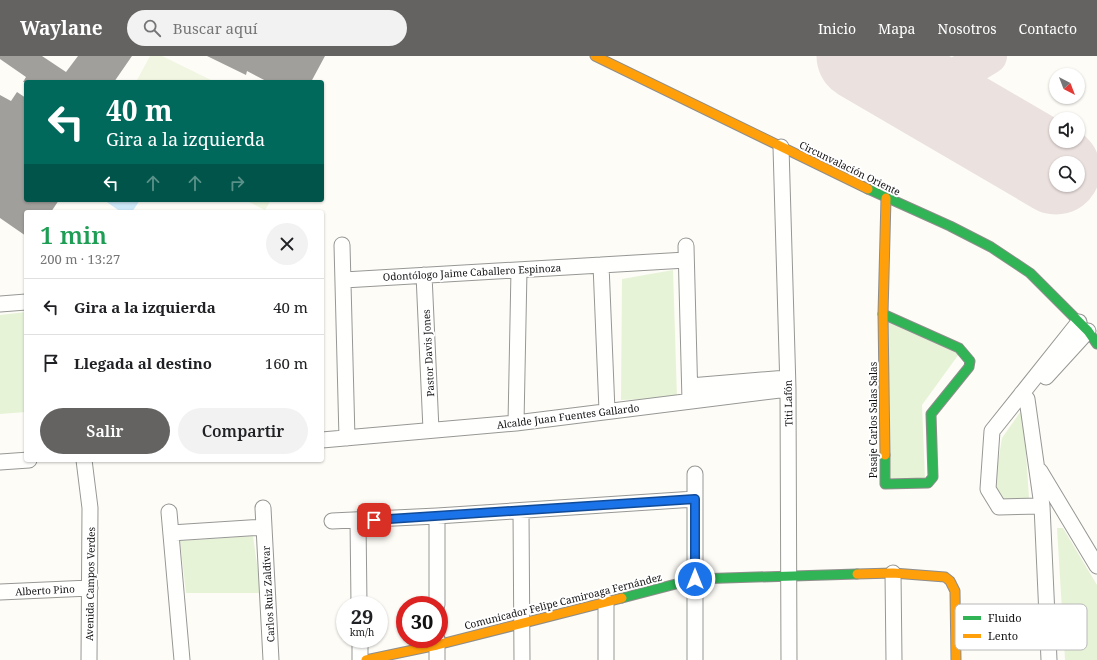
<!DOCTYPE html>
<html lang="es">
<head>
<meta charset="utf-8">
<style>
  body { margin:0; font-family:"Noto Serif",serif; background:#f2f2f2; color:#202124; height:100vh; display:flex; flex-direction:column; font-size:15px; white-space:nowrap }
  * { box-sizing:border-box; margin:0 }
  p { font-size:13px; color:#757577 }
  .icon { flex:none; width:22px; height:22px; fill:none; stroke:currentColor; stroke-width:2; stroke-linecap:round; stroke-linejoin:round }
  .map { position:relative; flex:1; overflow:hidden }
  .panel { position:absolute; left:24px; top:154px; width:300px; height:252px; display:flex; flex-direction:column; background:#fff; border-radius:4px; box-shadow:0 1px 3px #0004 }
  .panel>* { flex:none }
  .top-card { position:absolute; left:24px; top:24px; width:300px; height:122px; border-radius:4px; box-shadow:0 1px 3px #0004; background:#00695c; color:#fff; overflow:hidden }
  .needle { width:26px; rotate:138deg }
  .buttons { position:absolute; left:1049px; top:12px; display:grid; gap:8px }
  .buttons a { display:grid; place-items:center; width:36px; height:36px; border-radius:50%; background:#fff; box-shadow:0 1px 3px #0004; font-size:20px }
  .speed { position:absolute; left:336px; top:540px; display:flex; gap:8px; font-size:20px; font-weight:700; text-align:center }
  .speed>* { display:grid; place-content:center; width:52px; height:52px; border-radius:50%; background:#fff; box-shadow:0 1px 3px #0004; line-height:1 }
  .speed small { font-size:10px; font-weight:400 }
  .speed .limit { border:6px solid #d22; background:#fff; color:#111 }
  .pin { position:absolute; display:grid; place-items:center; width:34px; height:34px; color:#fff; margin:-17px; border-radius:8px; box-shadow:0 2px 6px #0006 }
  .me { position:absolute; width:44px; margin:-22px; rotate:0deg; stroke-linejoin:round; filter:drop-shadow(0 0 3px #0008) }
  .turn { display:flex; align-items:center; gap:14px; height:84px; padding:0 16px; font-size:18px }
  .turn .icon { width:52px; height:52px; stroke-width:2.5 }
  .turn b { display:block; font-size:28px; line-height:34px }
  .lanes { display:flex; align-items:center; height:38px; padding:0 16px; background:#0003; justify-content:center; gap:20px; direction:ltr }
  .lanes .off { opacity:.35 }
  .round { display:grid; place-items:center; flex:none; width:42px; height:42px; border-radius:21px; background:#f2f2f2 }
  .head { display:flex; align-items:center; justify-content:space-between; height:68px; padding:0 16px }
  h1 { font-size:24px; font-weight:600; line-height:30px; color:#1e9e55 }
  .action { display:flex; gap:8px; margin-top:auto; padding:8px 16px }
  .action a { flex:1; height:46px; border-radius:24px; background:#646362; color:#fff; font-size:16px; font-weight:600; line-height:46px; text-align:center }
  .action a+a { background:#f2f2f2; color:#202124 }
  ul { padding:0; list-style:none }
  li { display:flex; align-items:center; gap:12px; height:56px; padding:0 16px; border-top:1px solid #e0e0e0 }
  li div { flex:1 }
  li b { display:block; font-size:15px }
  li em { font-style:normal }
  header { display:flex; align-items:center; gap:24px; box-sizing:border-box; height:56px; padding:0 20px; background:#646362; color:#fff }
  header strong { font-size:19px }
  nav { display:flex; gap:22px; margin-inline-start:auto; font-size:14px }
  .search { width:280px; height:36px; background:#f2f2f2; display:flex; align-items:center; gap:10px; box-sizing:border-box; padding:0 14px; border-radius:22px; color:#757577; font-size:15px }
  .map>svg:first-child { display:block }
  .green { fill:#e7f3d7 }
  .pitch { fill:#f0f6e1 }
  .water { fill:#cde8f7 }
  .lines { fill:none; stroke-linecap:round; stroke-linejoin:round }
  .taxiway { stroke:#ebe1df; stroke-width:36 }
  .runway { stroke:#ebe1df; stroke-width:89 }
  .building { fill:#a19f9c }
  .street-casing { stroke:#979795; stroke-width:17 }
  .fast-casing { stroke:#8e8d8b; stroke-width:11 }
  .slow-casing { stroke:#8e8d8b; stroke-width:11 }
  .street { stroke:#fffffe; stroke-width:15 }
  .fast { stroke:#30b455; stroke-width:9 }
  .slow { stroke:#ff9f0a; stroke-width:9 }
  .route-casing { stroke:#114b97; stroke-width:10 }
  .route { stroke:#1a73e8; stroke-width:7 }
  .labels { text-anchor:middle; stroke-width:4; stroke-linejoin:round; paint-order:stroke }
  .street-label { font-size:10px; fill:#111; stroke:#fff }
  .key { fill:#fff; stroke:#b8b8b8; stroke-width:1 }
  .key-label { font-size:11px; fill:#111 }
</style>
</head>
<body>
<header>
<strong>Waylane</strong>
<div class="search"><svg class="icon" aria-label="search" viewBox="0 0 24 24"><circle cx="10" cy="10" r="6"/><path d="M15 15l6 6"/></svg>Buscar aquí</div>
<nav><a>Inicio</a><a>Mapa</a><a>Nosotros</a><a>Contacto</a></nav>
</header>
<div class="map">
<svg width="1097" height="604" viewBox="0 0 1097 604">
  <rect width="100%" height="100%" fill="#fdfcf7"/>
  <path class="green" d="M673,214l4,128 -56,2 1,-121z
    M26,256v100l-26,2v-99z
    M887,266l72,32 -37,51 3,74 -35,-1z
    M1023,352l6,90 -28,3 -8,-7 9,-56z
    M1057,472h6l34,57v75h-32z
    M253,480l8,57h-75l-6,-52z"/>
  <path class="pitch" d="M150,0h12l53,26h-79z
    M245,144h26l-6,10z"/>
  <path class="water" d="M104,144h36l-8,12h-11z"/>
  <g class="lines">
    <path class="taxiway" d="M926,38l63,-38"/>
    <path class="runway" d="M861,0l195,114"/>
  </g>
  <path class="building" d="M0,0h42l24,16 12,-16h54l-18,26h-91l3,-5 -26,-18z
    M207,0h118l-14,26h-43l-21,-11 -1,4z
    M17,36l9,6v102h33l-8,12h-25v24l-26,-18v-123l11,6z"/>
  <g class="lines">
    <g class="street-casing">
      <path id="street" d="M781,91l7,242 1,271
        M342,189l5,193
        M686,190l4,155
        M601,209l6,146
        M424,219l7,155
        M344,224l342,-20
        M0,248l26,-2
        M1046,321l42,-46
        M690,330l97,-8
        M1022,337l5,6 15,107 7,154
        M516,367l3,-153
        M322,384l194,-17 272,-34
        M84,404l6,48 -1,152
        M0,406l29,-2
        M1040,415l57,95
        M1042,450l-43,1 -11,-18 4,-58 87,-109
        M263,452l8,152
        M521,455l1,149
        M169,456l13,148
        M358,464l1,85
        M332,465l105,-5 258,-17
        M171,477l93,-6
        M893,517l1,87
        M0,536l90,-4
        M606,546v58
        M437,549v-89
        M360,583v21
        M437,583v21
        M695,604v-186"/>
    </g>
    <g class="fast-casing">
      <path id="fast" d="M868,133l82,37 41,21 39,26 58,58 9,13
        M883,258l76,34 11,13 -1,6 -38,47 2,63 -5,6 -43,1v-29
        M622,542l73,-19 162,-5"/>
    </g>
    <g class="slow-casing">
      <path id="slow" d="M595,0l273,133
        M885,399l-2,-141 3,-116
        M857,518l36,-1 52,4 5,4 5,10 1,69
        M366,604l71,-15 185,-47"/>
    </g>
    <use href="#street" class="street"/>
    <use href="#fast" class="fast"/>
    <use href="#slow" class="slow"/>
  </g>
  <g class="lines">
    <g class="route-casing">
      <path id="route" d="M374,464l321,-21v80"/>
    </g>
    <use href="#route" class="route"/>
  </g>
  <g class="labels">
    <g class="street-label">
      <text transform="translate(850 112) rotate(26)" y="4">Circunvalación Oriente</text>
      <text transform="translate(472 216) rotate(-3)" y="4">Odontólogo Jaime Caballero Espinoza</text>
      <text transform="translate(428 297) rotate(-93)" y="4">Pastor Davis Jones</text>
      <text transform="translate(788 347) rotate(-91)" y="4">Titi Lafón</text>
      <text transform="translate(568 360) rotate(-7)" y="4">Alcalde Juan Fuentes Gallardo</text>
      <text transform="translate(873 364) rotate(-90)" y="4">Pasaje Carlos Salas Salas</text>
      <text transform="translate(90 528) rotate(-89)" y="4">Avenida Campos Verdes</text>
      <text transform="translate(45 534) rotate(-3)" y="4">Alberto Pino</text>
      <text transform="translate(268 538) rotate(-93)" y="4">Carlos Ruiz Zaldívar</text>
      <text transform="translate(563 545) rotate(-14)" y="4">Comunicador Felipe Camiroaga Fernández</text>
    </g>
  </g>
  <rect x="955" y="548" width="132" height="46" rx="6" class="key"/>
  <rect x="963" y="560" width="18" height="4" fill="#30b455"/>
  <rect x="963" y="578" width="18" height="4" fill="#ff9f0a"/>
  <g class="key-label">
    <text x="988" y="566">Fluido</text>
    <text x="988" y="584">Lento</text>
  </g>
</svg>
<div class="buttons">
<a><svg class="needle" viewBox="-14 -14 28 28"><path d="M0-13l5 13h-10z" fill="#e53935"/><path d="M0 13l5-13h-10z" fill="#757577"/></svg></a>
<a><svg class="icon" aria-label="sound" viewBox="0 0 24 24"><path d="M4 9h4l5-4v14l-5-4H4zM17 9q2 3 0 6"/></svg></a>
<a><svg class="icon" aria-label="search" viewBox="0 0 24 24"><circle cx="10" cy="10" r="6"/><path d="M15 15l6 6"/></svg></a>
</div>
<div class="speed"><div>29<small>km/h</small></div><div class="limit">30</div></div>
<div class="pin" style="left:374px;top:464px;background:#d93025"><svg class="icon" aria-label="arrive" viewBox="0 0 24 24"><path d="M6 21V4h12l-3 4 3 4H6"/></svg></div>
<svg class="me" style="left:695px;top:523px" viewBox="-20 -20 40 40"><circle r="17" fill="#1a73e8" stroke="#fff" stroke-width="3"/><path d="M0-11L8 9 0 5-8 9z" fill="#fff"/></svg>
<div class="top-card">
<div class="turn"><svg class="icon" aria-label="left" viewBox="0 0 24 24"><path d="M17 20v-9H6M10 6l-5 5 5 5"/></svg><div><b>40 m</b>Gira a la izquierda</div></div>
<div class="lanes"><svg class="icon" aria-label="left" viewBox="0 0 24 24"><path d="M17 20v-9H6M10 6l-5 5 5 5"/></svg><svg class="icon off" aria-label="ahead" viewBox="0 0 24 24"><path d="M12 20V5M6 11l6-6 6 6"/></svg><svg class="icon off" aria-label="ahead" viewBox="0 0 24 24"><path d="M12 20V5M6 11l6-6 6 6"/></svg><svg class="icon off" aria-label="right" viewBox="0 0 24 24"><path d="M7 20v-9h11M14 6l5 5-5 5"/></svg></div>
</div>
<section class="panel">
<div class="head"><div><h1>1 min</h1><p>200 m · 13:27</p></div><a class="round"><svg class="icon" aria-label="close" viewBox="0 0 24 24"><path d="M6 6l12 12M18 6L6 18"/></svg></a></div>
<ul>
<li><svg class="icon" aria-label="left" viewBox="0 0 24 24"><path d="M17 20v-9H6M10 6l-5 5 5 5"/></svg><div><b>Gira a la izquierda</b></div><em>40 m</em></li>
<li><svg class="icon" aria-label="arrive" viewBox="0 0 24 24"><path d="M6 21V4h12l-3 4 3 4H6"/></svg><div><b>Llegada al destino</b></div><em>160 m</em></li>
</ul>
<div class="action"><a>Salir</a><a>Compartir</a></div>
</section>
</div>
</body>
</html>
